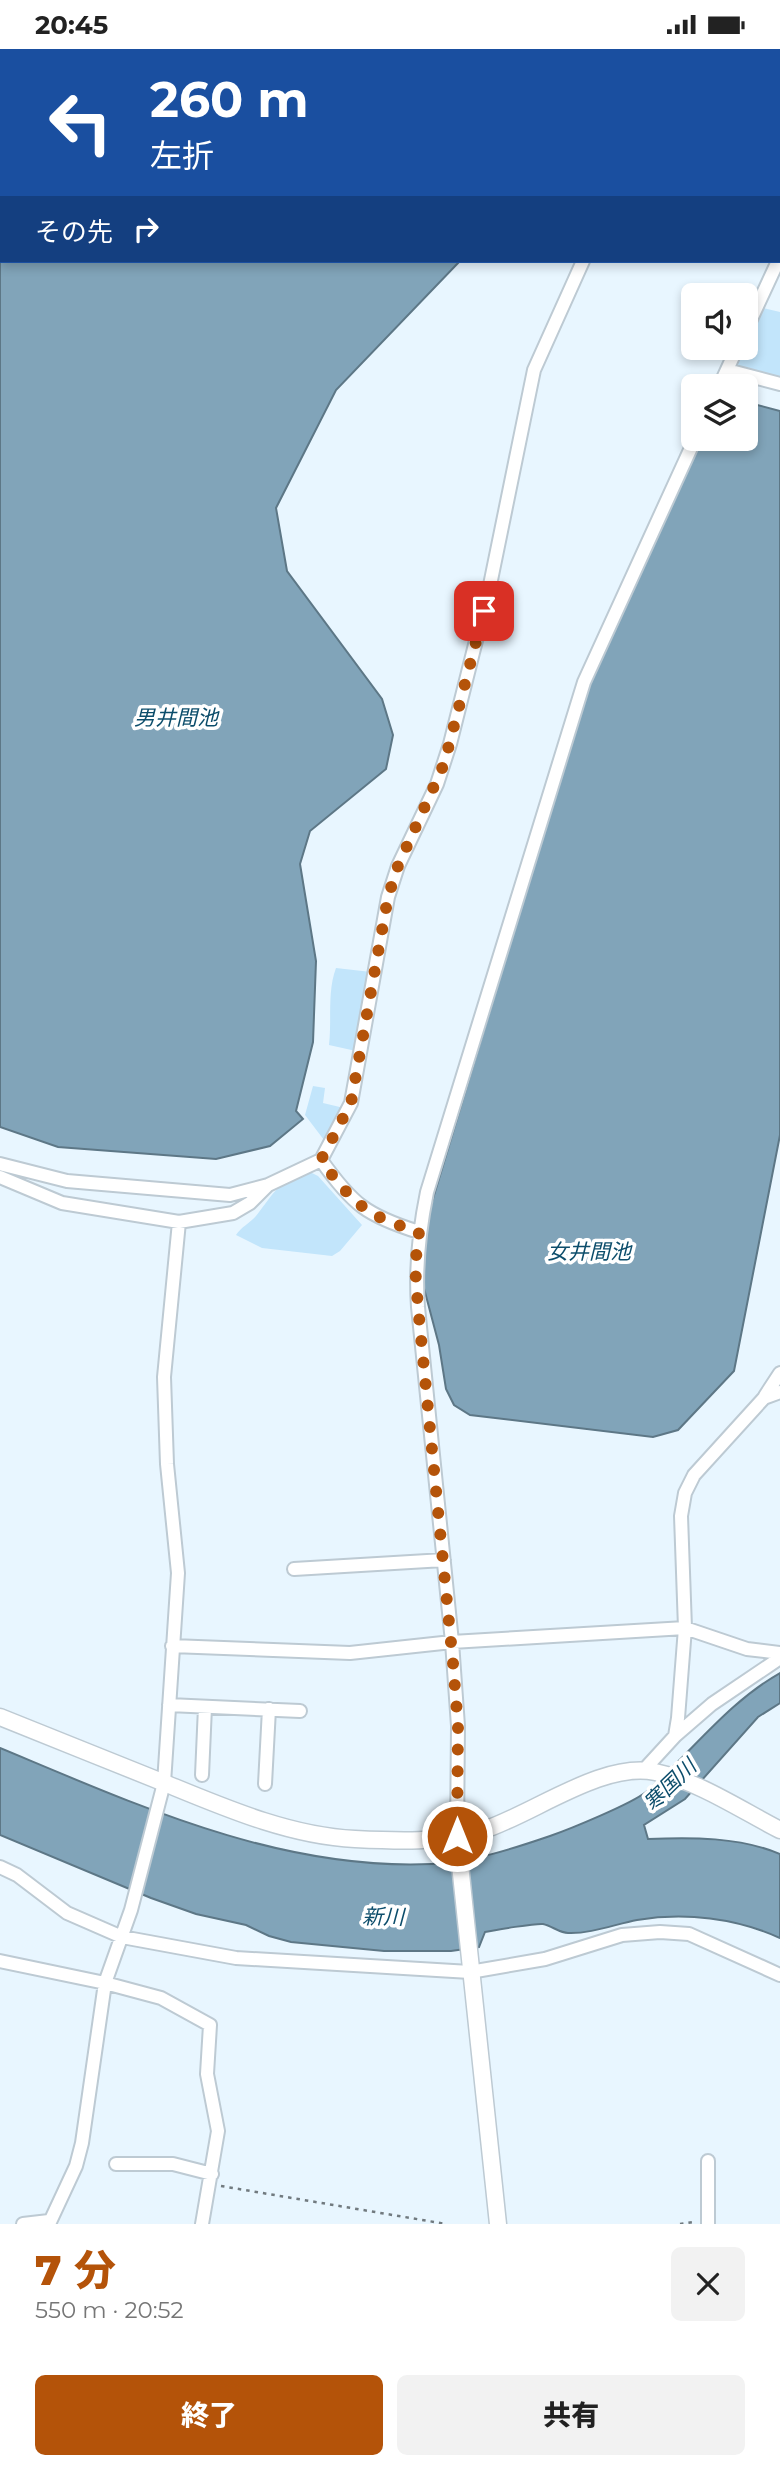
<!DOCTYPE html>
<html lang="ja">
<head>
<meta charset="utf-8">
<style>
  body { margin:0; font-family:Montserrat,"Noto Sans JP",sans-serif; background:#f2f2f2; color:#222; height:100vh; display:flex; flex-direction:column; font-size:26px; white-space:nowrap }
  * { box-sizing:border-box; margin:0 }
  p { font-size:23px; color:#767676 }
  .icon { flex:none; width:38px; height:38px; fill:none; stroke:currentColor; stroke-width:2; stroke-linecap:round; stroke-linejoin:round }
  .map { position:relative; height:2175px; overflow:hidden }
  .side { display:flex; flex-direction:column; background:#fff; flex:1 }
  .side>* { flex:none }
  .top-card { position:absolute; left:0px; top:0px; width:780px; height:214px; box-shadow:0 4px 10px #0003; background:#1a4fa0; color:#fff; overflow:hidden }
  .buttons { position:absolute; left:681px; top:234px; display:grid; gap:14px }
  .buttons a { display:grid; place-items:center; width:77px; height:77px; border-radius:10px; background:#fff; box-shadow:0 4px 10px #0003; font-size:35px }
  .pin { position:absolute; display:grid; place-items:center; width:60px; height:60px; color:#fff; margin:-30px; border-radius:14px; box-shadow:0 4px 10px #0006 }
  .me { position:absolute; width:77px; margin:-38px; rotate:0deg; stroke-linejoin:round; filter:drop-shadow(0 0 5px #0008) }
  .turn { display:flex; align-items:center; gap:24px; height:147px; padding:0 35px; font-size:32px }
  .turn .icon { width:91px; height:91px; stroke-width:2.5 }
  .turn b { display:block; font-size:49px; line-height:60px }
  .then { display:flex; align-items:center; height:66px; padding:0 35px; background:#0003; gap:14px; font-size:26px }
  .round { display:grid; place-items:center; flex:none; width:74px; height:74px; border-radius:10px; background:#f2f2f2 }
  .headline { display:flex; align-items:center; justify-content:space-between; height:119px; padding:0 35px }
  h1 { font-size:42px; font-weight:800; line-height:52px; color:#b45309 }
  .cta { display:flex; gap:14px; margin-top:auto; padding:14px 35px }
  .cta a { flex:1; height:80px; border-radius:10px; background:#b45309; color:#fff; font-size:28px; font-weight:800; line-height:80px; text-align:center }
  .cta a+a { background:#f2f2f2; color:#222 }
  .status { display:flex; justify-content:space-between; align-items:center; height:49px; padding:0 35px; background:#fff; direction:ltr }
  .status svg { height:19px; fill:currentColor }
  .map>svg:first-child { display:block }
  .green { fill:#c2e5fb }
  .water { fill:#81a4b9; stroke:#5d7786; stroke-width:2 }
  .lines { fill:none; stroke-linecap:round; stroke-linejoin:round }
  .minor-casing { stroke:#bdcad3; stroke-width:16 }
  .tertiary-casing { stroke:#bdcad3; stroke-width:19 }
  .path { stroke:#717a7f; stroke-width:2.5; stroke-dasharray:3.5 5; stroke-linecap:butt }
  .minor { stroke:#fff; stroke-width:12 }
  .tertiary { stroke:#fff; stroke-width:16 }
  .route { stroke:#b45309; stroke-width:12; stroke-dasharray:0 21.6 }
  .labels { text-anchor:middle; stroke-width:7; stroke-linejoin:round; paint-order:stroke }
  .water-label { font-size:21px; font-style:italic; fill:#0c4d6b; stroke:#fff }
</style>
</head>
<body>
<div class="status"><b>20:45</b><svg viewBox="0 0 49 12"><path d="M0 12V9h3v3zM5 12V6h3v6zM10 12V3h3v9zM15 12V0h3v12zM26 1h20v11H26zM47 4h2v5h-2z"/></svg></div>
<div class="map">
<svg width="780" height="2175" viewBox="0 0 780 2175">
  <rect width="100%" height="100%" fill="#e8f6ff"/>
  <path class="green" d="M759,258l21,5v68l-50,-11 9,-21h7v-12z
    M336,919l35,4 -15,79 -27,-6c3,-26 -2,-53 7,-77z
    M313,1037l12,2 -2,15 21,5 -20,32 -19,-25z
    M310,1123l8,4 44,49 -22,26 -8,5 -70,-8 -26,-13c5,-8 14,-12 20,-19 20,-25 20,-34 54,-44z"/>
  <path class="water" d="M0,0h563l-561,2v210h458l-124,129 -60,118 11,63 95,128 11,36 -7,34 -76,62 -10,33 16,97 -3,81 -17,69 7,8 -33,27 -54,13 -158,-12 -58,-20z
    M689,0h91v46l-1,-44z
    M746,353l34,9v724l-46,236 -56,59 -25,7 -183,-22 -16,-10 -8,-16 -7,-44 -18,-68 4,-52 162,-537 64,-146 51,-103h44z
    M780,1624v30l-22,14 -73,82 -41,26 4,14c43,-2 92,-2 132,15v84c-44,-20 -95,-26 -143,-18 -21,4 -47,14 -69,13 -8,0 -16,-7 -25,-9 -6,-1 -49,6 -58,8l-6,15 -28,4h-67l-93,-9 -22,-6 -23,-11 -50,-11 -45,-16 -151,-63v-87c137,57 280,123 432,116 40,-2 80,-15 118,-28 20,-7 81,-32 96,-44 46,-40 81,-89 134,-119z"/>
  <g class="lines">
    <g class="minor-casing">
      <path id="minor" d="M676,2v-2
        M779,55l1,1
        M746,281l32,-69
        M727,321l53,14
        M719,338l18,-39
        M321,1111c31,44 46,56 98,72
        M0,1115l67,17 163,14 38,-10 53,-25 30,-57 37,-206 10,-31 39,-82 13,-40 40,-159 44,-215 49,-109
        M0,1128l62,26 117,19 54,-9 17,-10 17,-17
        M765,1347l15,-23
        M294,1520l150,-9
        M172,1597l178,7 102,-11 233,-14 62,21 33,4
        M169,1656l131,6
        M675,1687l37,-32 68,-46
        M642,1723l33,-36 3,-18 7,-90 -4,-112 4,-23 9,-18 70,-77 16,-6
        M202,1726l3,-68
        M265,1735l4,-75
        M457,1787l1,-110 -6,-84 -34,-335c-3,-41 1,-76 9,-115l157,-510 111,-243
        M0,1818l17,8 50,38 55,24 114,21 234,14 75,-13 77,-24 38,-3 29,2 91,41
        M0,1912l105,22 26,-73 33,-127 14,-210 -11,-109 -3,-87 15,-155
        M708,2112v63
        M116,2115h57l39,10
        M23,2175l26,-3
        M49,2175l27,-58 6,-23 23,-160 56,15 49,27 -3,49 11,57 -16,93"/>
    </g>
    <g class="tertiary-casing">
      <path id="tertiary" d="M0,1668c54,22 108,43 162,65 61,25 127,54 193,57 40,2 88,4 126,-8 51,-16 121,-70 174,-59 43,9 86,38 125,58
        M457,1787l41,388"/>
    </g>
    <path class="path" d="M221,2137l225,38
      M680,2175l14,-2"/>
    <use href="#minor" class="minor"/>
    <use href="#tertiary" class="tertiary"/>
  </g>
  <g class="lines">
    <path class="route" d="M457,1787l1,-110 -5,-63 -35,-356 -3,-41 4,-34c-52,-16 -66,-28 -98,-72l30,-57 37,-206 10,-31 46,-102 40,-153"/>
  </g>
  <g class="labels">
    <g class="water-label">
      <text x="176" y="676">男井間池</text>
      <text x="589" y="1210">女井間池</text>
      <text transform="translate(670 1736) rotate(-44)" y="7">寒国川</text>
      <text transform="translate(383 1868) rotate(1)" y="7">新川</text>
    </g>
  </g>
</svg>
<div class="buttons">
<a><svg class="icon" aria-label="sound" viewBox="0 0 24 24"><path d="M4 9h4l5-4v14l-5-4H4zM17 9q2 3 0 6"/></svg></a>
<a><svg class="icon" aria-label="layers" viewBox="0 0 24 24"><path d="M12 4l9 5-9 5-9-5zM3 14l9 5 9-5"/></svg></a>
</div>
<div class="pin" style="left:484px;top:562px;background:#d93025"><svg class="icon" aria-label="arrive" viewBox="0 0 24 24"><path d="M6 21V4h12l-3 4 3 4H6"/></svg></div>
<svg class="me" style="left:457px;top:1787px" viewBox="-20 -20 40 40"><circle r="17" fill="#b45309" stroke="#fff" stroke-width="3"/><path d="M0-11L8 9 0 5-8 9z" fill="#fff"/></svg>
<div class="top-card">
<div class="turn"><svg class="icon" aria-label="left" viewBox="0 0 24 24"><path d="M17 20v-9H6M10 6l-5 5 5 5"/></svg><div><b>260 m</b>左折</div></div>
<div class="then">その先<svg class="icon" aria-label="right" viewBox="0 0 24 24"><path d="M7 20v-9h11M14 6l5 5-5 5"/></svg></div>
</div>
</div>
<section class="side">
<div class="headline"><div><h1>7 分</h1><p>550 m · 20:52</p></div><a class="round"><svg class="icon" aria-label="close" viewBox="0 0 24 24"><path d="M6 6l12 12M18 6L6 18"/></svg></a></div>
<div class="cta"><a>終了</a><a>共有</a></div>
</section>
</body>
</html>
